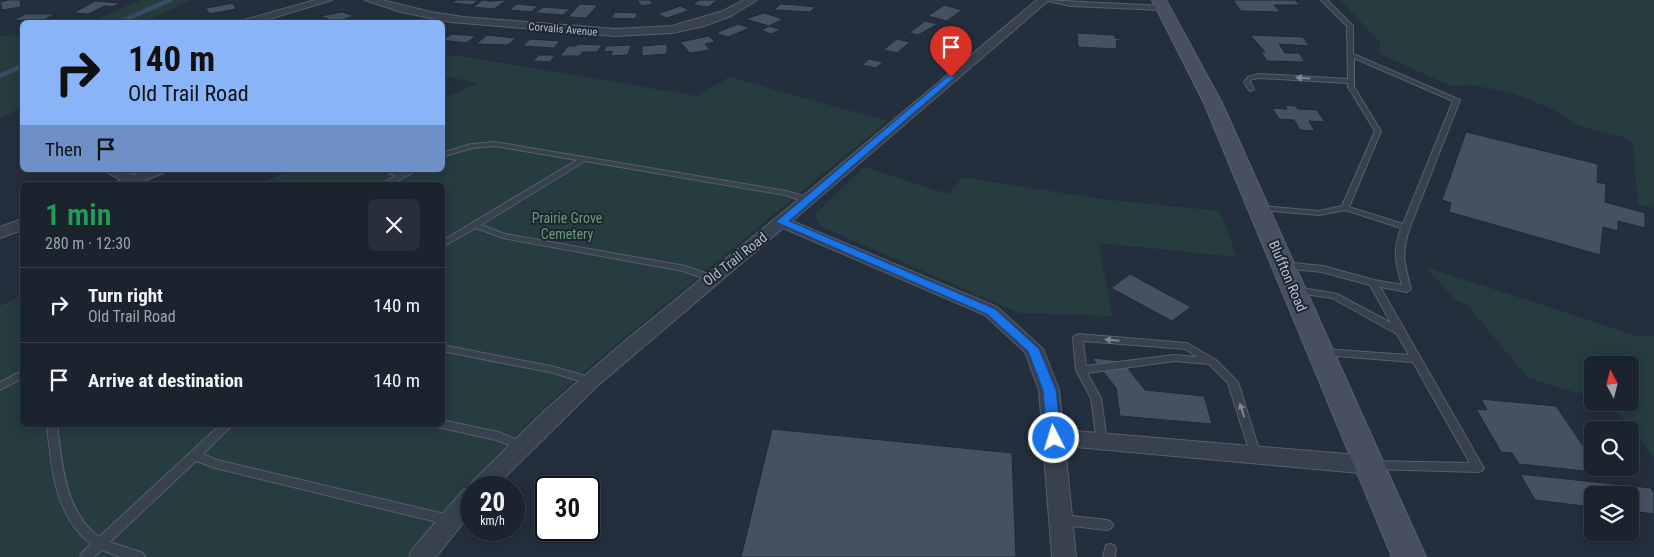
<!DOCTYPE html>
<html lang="en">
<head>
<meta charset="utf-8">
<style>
  body { margin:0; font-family:"Roboto Condensed",sans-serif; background:#282f3a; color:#f1f3f6; height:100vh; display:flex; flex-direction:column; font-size:19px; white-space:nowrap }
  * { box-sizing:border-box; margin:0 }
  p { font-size:16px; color:#a0a4aa }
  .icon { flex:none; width:28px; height:28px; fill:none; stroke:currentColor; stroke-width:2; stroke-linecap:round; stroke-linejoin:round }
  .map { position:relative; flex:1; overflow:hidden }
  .details { position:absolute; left:20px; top:182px; width:425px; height:245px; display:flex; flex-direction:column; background:#1b232e; border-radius:8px; box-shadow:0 2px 12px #0003,0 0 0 1px #39404a }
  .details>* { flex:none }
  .banner { position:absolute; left:20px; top:20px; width:425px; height:152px; border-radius:8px; box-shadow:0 2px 12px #0003,0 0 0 1px #39404a; background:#8ab4f8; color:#111; overflow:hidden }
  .needle { width:32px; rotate:353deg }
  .controls { position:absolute; left:1584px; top:356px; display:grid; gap:10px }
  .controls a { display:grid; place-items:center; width:55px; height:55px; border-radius:8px; background:#1b232e; box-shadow:0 2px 12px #0003,0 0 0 1px #39404a; font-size:25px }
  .speed { position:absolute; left:460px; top:476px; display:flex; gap:10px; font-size:25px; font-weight:700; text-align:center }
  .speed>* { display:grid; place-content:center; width:65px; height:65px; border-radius:50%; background:#1b232e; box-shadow:0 2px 12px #0003,0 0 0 1px #39404a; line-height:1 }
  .speed small { font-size:12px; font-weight:400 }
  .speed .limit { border:2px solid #111; border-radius:8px; background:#fff; color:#111 }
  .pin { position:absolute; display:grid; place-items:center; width:42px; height:42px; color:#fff; margin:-51px -21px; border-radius:50% 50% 50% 0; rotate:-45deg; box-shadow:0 0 5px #0007 }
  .pin .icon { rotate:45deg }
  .me { position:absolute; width:55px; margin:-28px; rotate:355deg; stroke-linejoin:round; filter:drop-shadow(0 0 4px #0008) }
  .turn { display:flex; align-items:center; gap:18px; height:105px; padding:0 25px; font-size:22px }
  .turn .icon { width:65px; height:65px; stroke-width:2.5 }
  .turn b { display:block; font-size:35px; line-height:42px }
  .then { display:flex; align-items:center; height:48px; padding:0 25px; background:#0003; gap:10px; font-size:19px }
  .round { display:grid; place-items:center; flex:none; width:52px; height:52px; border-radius:8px; background:#282f3a }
  .head { display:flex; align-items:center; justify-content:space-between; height:85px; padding:0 25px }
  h1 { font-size:30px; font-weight:600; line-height:38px; color:#1e9e55 }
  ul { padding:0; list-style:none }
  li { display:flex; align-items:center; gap:15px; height:75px; padding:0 25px; border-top:1px solid #39404a }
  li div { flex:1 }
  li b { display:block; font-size:19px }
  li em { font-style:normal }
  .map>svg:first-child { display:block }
  .green { fill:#263c3f }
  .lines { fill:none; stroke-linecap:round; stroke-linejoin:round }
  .stream { stroke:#394c67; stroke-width:4.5 }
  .building { fill:#455162; stroke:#1f2835 }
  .lane-casing { stroke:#565f6c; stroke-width:2 }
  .street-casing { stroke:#565f6c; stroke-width:2 }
  .secondary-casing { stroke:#565f6c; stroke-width:2 }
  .lane { fill:#38414e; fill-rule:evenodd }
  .street { fill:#38414e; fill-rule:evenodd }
  .secondary { fill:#465061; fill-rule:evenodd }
  .oneway { fill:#7c8592 }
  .route { fill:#1a73e8; stroke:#114b97 }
  .labels { text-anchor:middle; stroke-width:4; stroke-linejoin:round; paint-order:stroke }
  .far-street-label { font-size:11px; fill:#b4bcc9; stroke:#1d2633 }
  .park-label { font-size:14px; fill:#6b9a76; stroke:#1d2633 }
  .street-label { font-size:14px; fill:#b4bcc9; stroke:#1d2633 }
</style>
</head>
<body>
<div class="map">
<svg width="1654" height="557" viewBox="0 0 1654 557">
  <rect width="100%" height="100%" fill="#242f3e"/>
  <path class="green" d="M141,0h50l-47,22h-54z
    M1340,0h314v208l-16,-4 -5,-62 -11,-5 -42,-11 -30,-18 -40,-16 -40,-7 -19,1 -71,-32v-12z
    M22,35v73l-22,10v-82z
    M459,56l238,40 32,-19 158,44 -288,238 -66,59 -41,42 -42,44 -43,53h-407v-251l22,-11v130h420v-240h-184l32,-15h152l1,-71 34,-16 -34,-7v-19z
    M864,167l84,27 15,-17 137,22 120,12 17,46 -138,-14 13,73 -93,-3 -199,-87 -6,-10z
    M1426,267l211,69h17v122l-43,-55 19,-1v-37h-38v30l-18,-3 -46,-14 -60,-72 -14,-7z"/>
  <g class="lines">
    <path class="stream" d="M120,22l50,-22
      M0,76l22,-10"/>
  </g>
  <path class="building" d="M8,0h12l1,7 -19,3 -2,-8z
    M448,0h30l-6,5 -21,-2 4,-2z
    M483,0l6,1 18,-1 -13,9 -21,-2z
    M637,0h12l4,4 -12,2z
    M697,0h21l-10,7 -15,-2 6,-5z
    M1233,0h62l5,5h-26l6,7 -39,-1z
    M95,1l25,2 -8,4 -7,-1 -17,8 -15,-1z
    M233,3l3,6 -27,5 -3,-6z
    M517,4l21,2 -7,6 -22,-2z
    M580,4l18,1 -12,13 -18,-1z
    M780,4l17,1 18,2 -5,5 -36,-2z
    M944,5l18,5 -15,11 -19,-5z
    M680,6l10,4 -23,8 -10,-4z
    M543,7l27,2 -7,6 -28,-2z
    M342,12l12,4 -18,6 -16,-6z
    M615,12l23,1 -3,6 -24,-1z
    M764,13l19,6 -14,7 -24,-7z
    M26,14h29l-13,7 -29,-1z
    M925,21l13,3 -20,11 -9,-2z
    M738,24l12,4 -22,9 -12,-4z
    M770,26l11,4 -10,4 -10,-4z
    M1077,33l37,2 1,3 9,2 -8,1 1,8 -39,-2z
    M452,34l24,2 -10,7 -24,-3z
    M487,35l29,3 -8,7 -32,-1z
    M1250,35l53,2 6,9 -30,-2 6,9h14l6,9 -38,-1 -6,-9h4z
    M709,36l6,6 -10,2 5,6 -20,3 -10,-11z
    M530,39l30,2 -6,7 -31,-2z
    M897,39l13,3 -13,11 -14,-3z
    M578,44l24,1 -5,7h-14l-4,4h-19l8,-10h8z
    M667,44v10l-25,2v-10z
    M631,45l-3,10 -17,1 1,-5 -8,1 2,-6z
    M539,55h16l-5,7 -17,-1z
    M869,59l14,3 -7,6 -14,-3z
    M1285,105l10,1 3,3 19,1 8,12 -16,-1 6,10 -15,-1 -6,-10 -15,-1 -7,-11 15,1z
    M1466,132l132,32 -1,18 9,2 -1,18 40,11v15l-27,-7v10l-15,-4 -3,28 -151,-43 2,-9 -9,-3z
    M1130,274l61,33 -19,14 -61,-33z
    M1092,358l30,3 23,29 59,6 8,28 -92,-8 -4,-28z
    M1481,399l75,7 36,53v9h6l4,5 -83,-9 -7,-11 -11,-1 -25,-43 11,1z
    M772,429l240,24 4,104h-275z
    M1520,474l131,14 3,5v21l-24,-3v-16h-38v12l-57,-7z"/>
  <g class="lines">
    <g class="lane-casing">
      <path id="lane" d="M1043,0l120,6 3,2 -3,2 -92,-4z
        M1321,0h6l26,26v28l107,46 -50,127c-9,26 -6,36 1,62l-4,3 -27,-5 102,178 2,3 -2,3 -4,1 -104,-3 -4,-1 -2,-3 2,-3 4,-1 96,2 -57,-101 -90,-7 -3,-1 -2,-2 2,-2 3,-1 86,6 -12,-21 -65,-36 -35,-5 -4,-3 4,-3 40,7 54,29 -21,-38 -48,-13 -39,-4 -4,-3 4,-3 40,4 51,14 28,5c-7,-22 -9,-34 -1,-57l-56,-18 -26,5 -59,-5 -4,-2 4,-2 59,5 23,-5 33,-75 -27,-44v-4l-89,-5 -7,1 -2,3 4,7 -3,2 -2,-1 -5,-8 4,-5 11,-3 89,5 -1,-53zM1354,58l99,43 -50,123 -54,-17 32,-76 -27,-44z
        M495,142l291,49 24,7 1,2 -4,2 -22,-7 -200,-34 -104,64 24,9 180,32 29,10 1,2 -4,3 -28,-10 -180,-33 -27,-10 -34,19v-6l135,-81 -82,-14 -23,2 -30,9v-4l29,-9z
        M384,170h10l7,3 6,-3h10l-27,15h-10l15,-9z
        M1078,334l109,9 29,17 22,22 23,74 -1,3 -4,1 -4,-1 -1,-3 -23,-73 -19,-19 -35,-3 -87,12 14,25 6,44 -1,3 -4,1 -4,-1 -1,-3 -6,-44 -15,-28 -3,-33zM1083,341l102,8 12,8 -23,-2 -88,11z
        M442,345l113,22 37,11 1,2 -1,2 -4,2 -34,-11 -112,-22z
        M22,371v7l-22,12v-8z
        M442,420l56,12 25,10 1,3 -1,3 -4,1 -23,-9 -58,-13 -1,-2h5z
        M47,425h10c5,39 8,87 42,112l121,-112h12l-29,29 14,6 232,55 4,2 2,3 -2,3 -4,2 -234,-57 -19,-7 -86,81 33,11 2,4h-25l-18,-7 -8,7h-14l2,-4 9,-9c-36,-27 -40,-78 -44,-119z
        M1063,515l44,5 4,2 2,3 -2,3 -4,2 -44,-5 -4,-2 -2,-3 2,-3z
        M1110,544l4,1 2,4 -1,8h-12l3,-12z"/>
    </g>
    <g class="street-casing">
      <path id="street" d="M315,0h17l-73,22h-17l2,-2z
        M365,0h17l49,12 32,5 152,12 57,-3 51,-15 21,-11h13l-26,16 -27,10 -32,7 -57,3 -164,-14 -50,-10z
        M1037,0h12l-257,221 205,86 46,42 16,41 4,40 307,26 8,3 3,6 -3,6 -8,3 -305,-28 11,111h-24l-13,-167 -14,-38 -40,-37 -202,-87 -187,159 -102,101h-23v25l-35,44h-27l3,-7 51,-60 6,-2 3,-6 72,-71 76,-66 189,-154z
        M104,170h19l10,5 12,-5h20l-2,3 -29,12h-21l7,-5z
        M22,219v11l-22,8v-11z"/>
    </g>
    <g class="secondary-casing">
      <path id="secondary" d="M1152,0h14l56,103 204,454h-34l-188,-454z"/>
    </g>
    <use href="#lane" class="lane"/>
    <use href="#street" class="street"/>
    <use href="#secondary" class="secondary"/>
  </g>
  <defs><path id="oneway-solid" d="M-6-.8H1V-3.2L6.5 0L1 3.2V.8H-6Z" transform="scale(1.25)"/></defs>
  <g class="oneway">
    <use href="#oneway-solid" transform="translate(1303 78) rotate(-177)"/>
    <use href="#oneway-solid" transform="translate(1112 340) rotate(-175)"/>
    <use href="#oneway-solid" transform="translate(1242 410) rotate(-107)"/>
  </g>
  <path class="route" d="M948,76l7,1 -166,144 206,88 44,40 17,41 5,48 -7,5 -7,-5 -4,-48 -15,-39 -41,-37 -211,-92z"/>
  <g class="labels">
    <g class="far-street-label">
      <text transform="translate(563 29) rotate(5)" y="4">Corvalis Avenue</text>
    </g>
    <g class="park-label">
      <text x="567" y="223">Prairie Grove<tspan x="567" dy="16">Cemetery</tspan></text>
    </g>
    <g class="street-label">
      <text transform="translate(735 259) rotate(-38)" y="5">Old Trail Road</text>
      <text transform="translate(1288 276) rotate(67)" y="5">Bluffton Road</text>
    </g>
  </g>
</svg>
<div class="controls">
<a><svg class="needle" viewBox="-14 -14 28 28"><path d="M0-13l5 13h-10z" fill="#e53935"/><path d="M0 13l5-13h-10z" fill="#a0a4aa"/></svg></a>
<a><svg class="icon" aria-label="search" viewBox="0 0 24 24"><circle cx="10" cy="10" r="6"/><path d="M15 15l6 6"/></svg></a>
<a><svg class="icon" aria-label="layers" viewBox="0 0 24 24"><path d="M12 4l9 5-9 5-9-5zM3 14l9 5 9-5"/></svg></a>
</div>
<div class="speed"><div>20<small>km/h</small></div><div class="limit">30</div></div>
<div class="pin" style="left:951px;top:77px;background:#d93025"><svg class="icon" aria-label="arrive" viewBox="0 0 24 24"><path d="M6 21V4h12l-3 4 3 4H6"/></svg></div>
<svg class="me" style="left:1054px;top:438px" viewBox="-20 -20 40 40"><circle r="17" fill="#1a73e8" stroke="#fff" stroke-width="3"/><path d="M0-11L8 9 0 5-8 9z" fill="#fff"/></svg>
<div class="banner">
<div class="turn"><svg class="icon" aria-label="right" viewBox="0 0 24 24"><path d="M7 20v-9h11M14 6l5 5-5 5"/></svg><div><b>140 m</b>Old Trail Road</div></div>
<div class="then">Then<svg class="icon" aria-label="arrive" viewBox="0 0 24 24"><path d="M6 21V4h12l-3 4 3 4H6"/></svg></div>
</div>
<section class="details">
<div class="head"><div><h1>1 min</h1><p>280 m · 12:30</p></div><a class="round"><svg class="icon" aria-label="close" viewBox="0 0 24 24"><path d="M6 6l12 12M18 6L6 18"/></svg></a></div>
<ul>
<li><svg class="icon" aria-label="right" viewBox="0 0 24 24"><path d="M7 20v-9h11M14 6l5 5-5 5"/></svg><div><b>Turn right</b><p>Old Trail Road</p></div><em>140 m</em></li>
<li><svg class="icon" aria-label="arrive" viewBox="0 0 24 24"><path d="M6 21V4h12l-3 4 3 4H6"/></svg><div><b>Arrive at destination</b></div><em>140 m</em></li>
</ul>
</section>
</div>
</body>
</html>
